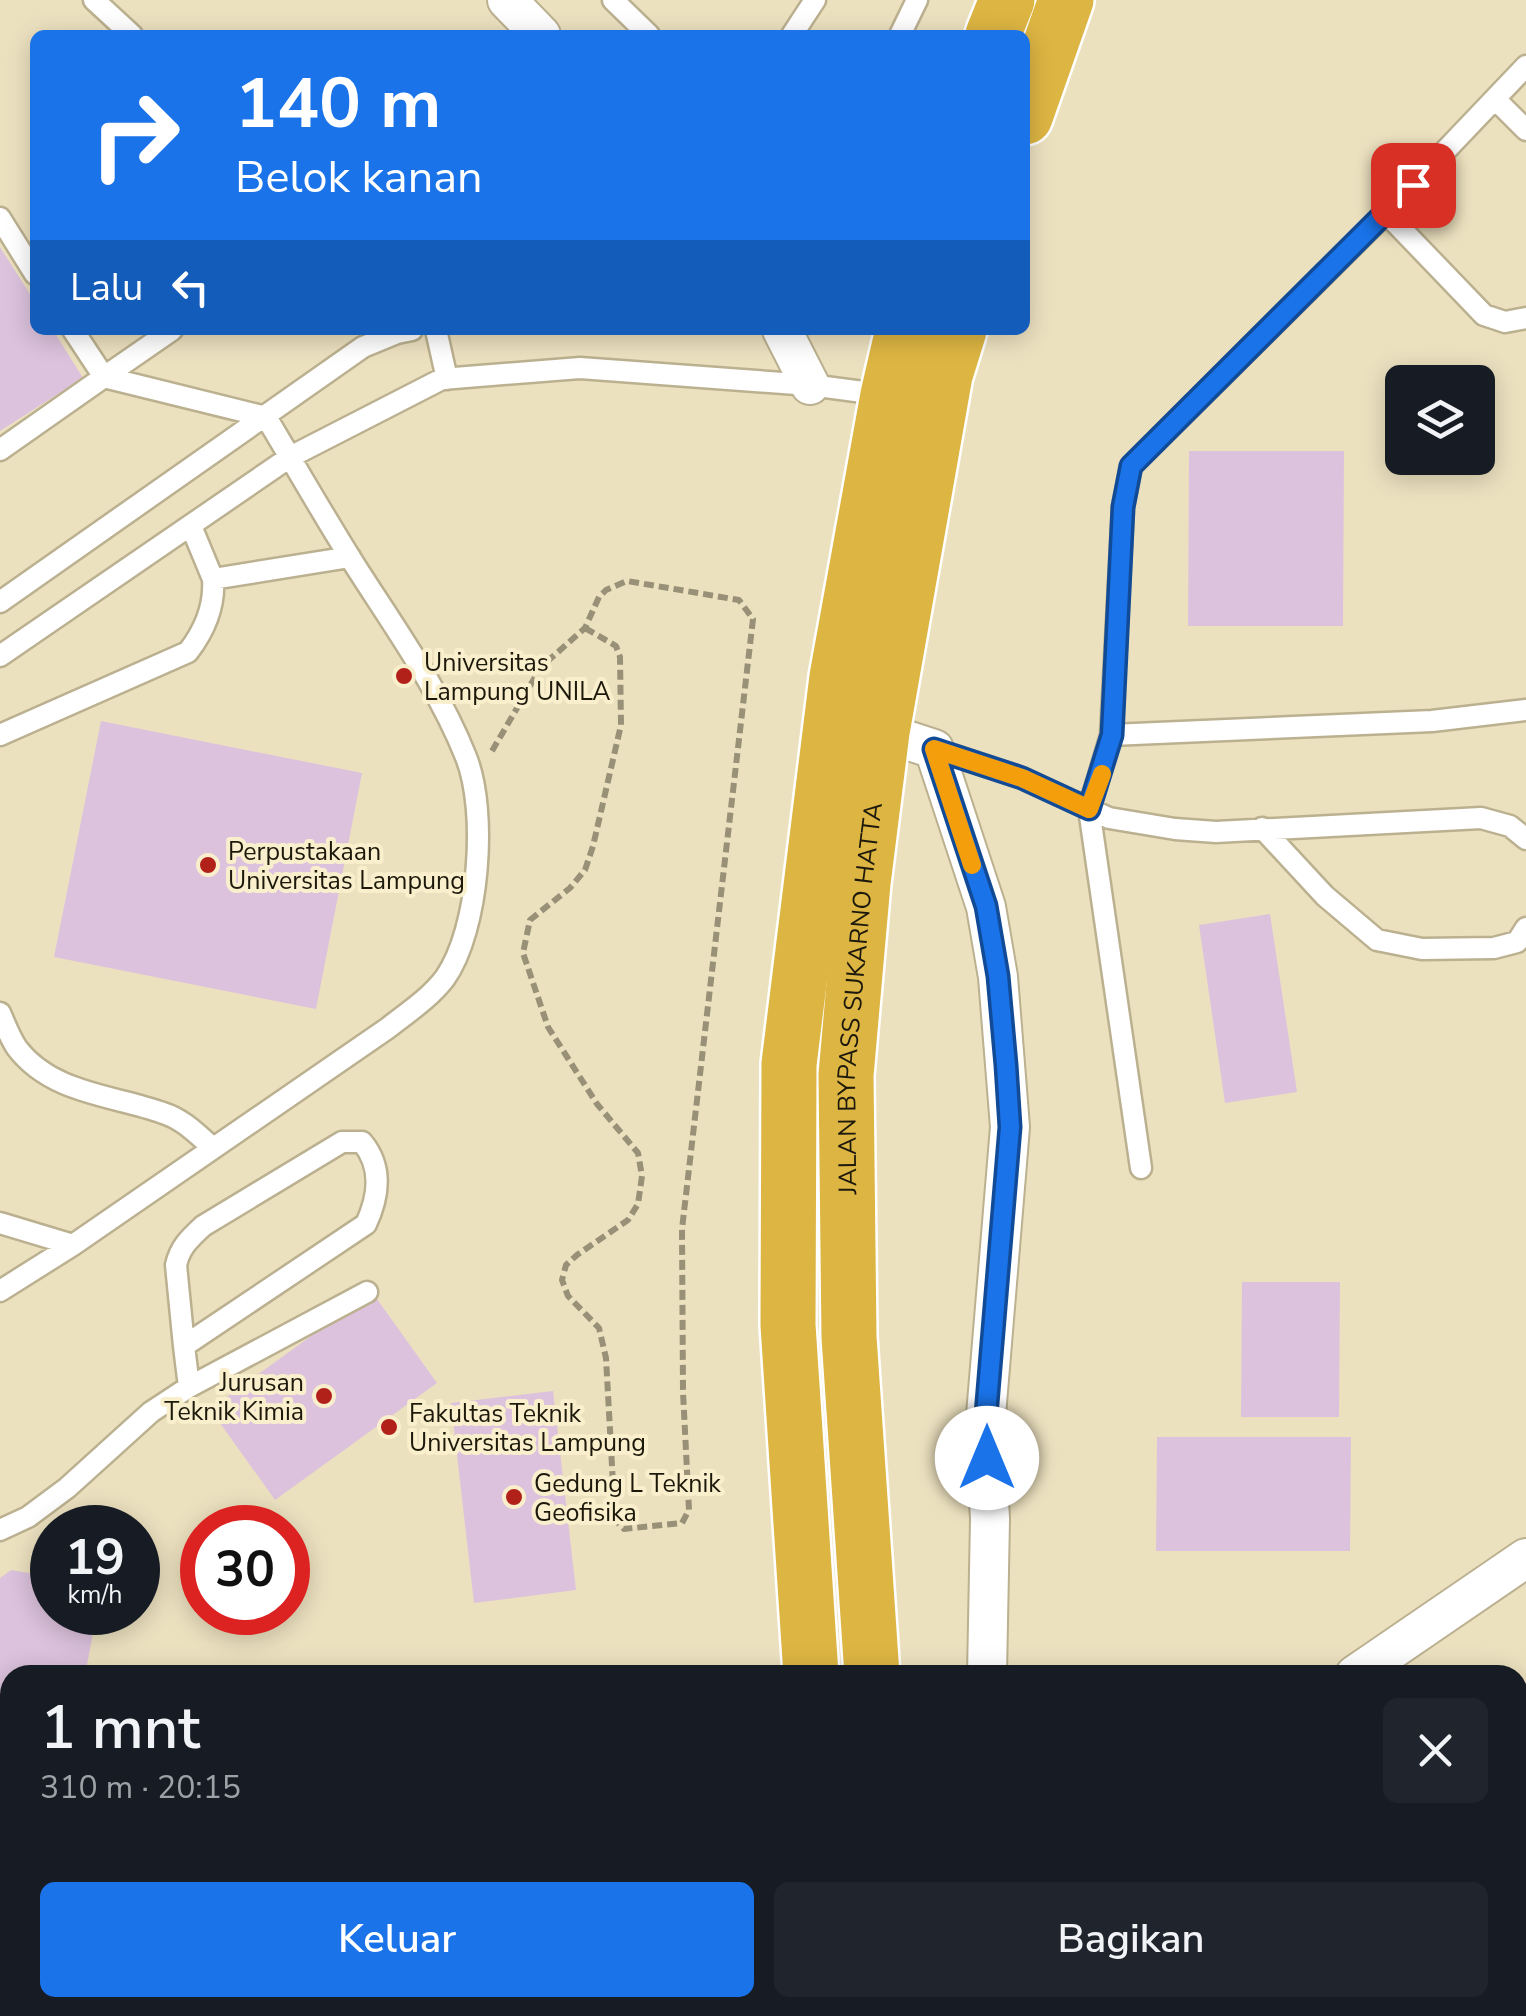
<!DOCTYPE html>
<html lang="id">
<head>
<meta charset="utf-8">
<style>
  body { margin:0; font-family:"Nunito Sans",sans-serif; background:#20242c; color:#f1f3f6; height:100vh; display:flex; flex-direction:column; font-size:38px; white-space:nowrap }
  * { box-sizing:border-box; margin:0 }
  p { font-size:32px; color:#9ea1a6 }
  .icon { flex:none; width:55px; height:55px; fill:none; stroke:currentColor; stroke-width:2; stroke-linecap:round; stroke-linejoin:round }
  .map { position:relative; flex:1; overflow:hidden }
  .drawer { position:absolute; left:0px; top:1665px; width:1528px; height:352px; display:flex; flex-direction:column; background:#171b24; border-radius:30px 30px 0 0; box-shadow:0 5px 25px #0003 }
  .drawer>* { flex:none }
  .guide { position:absolute; left:30px; top:30px; width:1000px; height:305px; border-radius:15px; box-shadow:0 5px 25px #0003; background:#1a73e8; color:#fff; overflow:hidden }
  .controls { position:absolute; left:1385px; top:365px; display:grid; gap:20px }
  .controls a { display:grid; place-items:center; width:110px; height:110px; border-radius:15px; background:#171b24; box-shadow:0 5px 25px #0003; font-size:50px }
  .speed { position:absolute; left:30px; top:1505px; display:flex; gap:20px; font-size:50px; font-weight:700; text-align:center }
  .speed>* { display:grid; place-content:center; width:130px; height:130px; border-radius:50%; background:#171b24; box-shadow:0 5px 25px #0003; line-height:1 }
  .speed small { font-size:25px; font-weight:400 }
  .speed .limit { border:15px solid #d22; background:#fff; color:#111 }
  .pin { position:absolute; display:grid; place-items:center; width:85px; height:85px; color:#fff; margin:-42px; border-radius:20px; box-shadow:0 5px 15px #0006 }
  .me { position:absolute; width:110px; margin:-55px; rotate:0deg; stroke-linejoin:round; filter:drop-shadow(0 0 8px #0008) }
  .turn { display:flex; align-items:center; gap:35px; height:210px; padding:0 40px; font-size:45px }
  .turn .icon { width:130px; height:130px; stroke-width:2.5 }
  .turn b { display:block; font-size:70px; line-height:85px }
  .then { display:flex; align-items:center; height:95px; padding:0 40px; background:#0003; gap:20px; font-size:38px }
  .round { display:grid; place-items:center; flex:none; width:105px; height:105px; border-radius:15px; background:#20242c }
  .head { display:flex; align-items:center; justify-content:space-between; height:170px; padding:0 40px }
  h1 { font-size:60px; font-weight:600; line-height:75px }
  .primary-button { display:flex; gap:20px; margin-top:auto; padding:20px 40px }
  .primary-button a { flex:1; height:115px; border-radius:15px; background:#1a73e8; color:#fff; font-size:40px; font-weight:600; line-height:115px; text-align:center }
  .primary-button a+a { background:#20242c; color:#f1f3f6 }
  .map>svg:first-child { display:block }
  .building { fill:#dcc2dd }
  .lines { fill:none; stroke-linecap:round; stroke-linejoin:round }
  .lane-casing { stroke:#bbb08f; stroke-width:25 }
  .street-casing { stroke:#bbb08f; stroke-width:42 }
  .highway-casing { stroke:#fff; stroke-width:60 }
  .path { stroke:#989077; stroke-width:6; stroke-dasharray:10 5; stroke-linecap:butt }
  .lane { stroke:#fff; stroke-width:20 }
  .street { stroke:#fff; stroke-width:38 }
  .highway { stroke:#ddb543; stroke-width:55 }
  .rail { stroke:#6a634e; stroke-width:8; stroke-dasharray:20 10; stroke-linecap:butt }
  .route-casing { stroke:#114b97; stroke-width:25 }
  .route { stroke:#1a73e8; stroke-width:18 }
  .slow { stroke:#f59e0b; stroke-width:18 }
  .poi-dot { fill:#b1211a; stroke:#f9efcc; stroke-width:4 }
  .labels { text-anchor:middle; stroke-width:8; stroke-linejoin:round; paint-order:stroke }
  .poi-label { font-size:25px; fill:#1c180b; stroke:#f9efcc; text-anchor:start }
  .street-label { font-size:25px; fill:#1c180b; stroke:#f9efcc }
</style>
</head>
<body>
<div class="map">
<svg width="1526" height="2016" viewBox="0 0 1526 2016">
  <rect width="100%" height="100%" fill="#ece1bf"/>
  <path class="building" d="M0,247l35,55v28h18l30,48 -83,53z
    M1189,451h155l-1,175h-155z
    M101,721l261,52 -46,236 -262,-52z
    M1270,914l27,178 -72,11 -26,-178z
    M1242,1282h98l-1,135h-98z
    M372,1292l65,91 -162,117 -65,-91z
    M553,1391l23,199 -102,13 -23,-200z
    M1157,1437h194l-1,114h-194z
    M11,1570l41,7v35h36l7,11 -10,52h-75v26l-10,-1v-122z
    M0,1876l10,3v68l-8,49z
    M1526,1953v54l-8,-13v-36z
    M40,2008h198l5,8h-183z
    M1462,2008h50l6,8h-49z"/>
  <g class="lines">
    <g class="lane-casing">
      <path id="lane" d="M94,0l38,35
        M613,0l36,35
        M792,35l23,-35
        M900,35l17,-35
        M1495,99l31,31
        M1386,213l98,102 21,7 21,-4
        M0,218l35,56
        M73,330l31,47 68,-47
        M436,330l11,49
        M0,450l104,-73 162,40c30,50 59,101 90,150 39,61 83,122 110,190 22,55 13,173 -21,221 -15,20 -38,35 -57,50l-315,217 -73,46
        M191,526l22,53
        M0,602l363,-255 34,-14 15,-3
        M0,656l290,-199 152,-78 138,-11 230,17 76,10
        M0,735l188,-83c17,-22 27,-45 25,-73l137,-22
        M1111,735l321,-14 94,-11
        M934,749l88,29 87,40 66,11 41,3 265,-14 29,8 16,13
        M1262,828l63,68 52,44 45,9 72,-1 23,-6 9,-14
        M0,1013c5,11 10,25 17,35 35,46 96,47 146,65 20,6 35,22 50,35
        M1141,1168l-52,-359 22,-74 12,-228 8,-41 255,-253 140,-147
        M0,1223l73,22
        M184,1346l-8,-81c4,-18 14,-27 27,-39l139,-84h20c21,25 17,54 4,82l-182,122 5,41
        M0,1530l28,-13 39,-29 84,-76 38,-25 178,-95"/>
    </g>
    <g class="street-casing">
      <path id="street" d="M507,0l34,35
        M782,330l28,55
        M882,732l52,17 52,158 12,70 12,150 -25,300 5,92 -3,156
        M1355,1675l171,-117
        M989,2016l1,-8"/>
    </g>
    <g class="highway-casing">
      <g id="highway">
        <path d="M993,35l14,-35"/>
        <path d="M1025,117l41,-117"/>
        <path d="M811,1675l-23,-350 1,-261 48,-387 51,-282 15,-65"/>
        <path id="s1" d="M872,1675l-23,-338 -3,-262 17,-192 19,-151 63,-357 14,-45"/>
        <path d="M834,2008v8"/>
        <path d="M894,2008l1,8"/>
      </g>
    </g>
    <path class="path" d="M492,751l49,-84 44,-39 14,-31 7,-7 21,-9 112,19 14,19 -71,610 1,163 6,118 -7,13 -58,6 -9,-9 -9,-162 -7,-30 -31,-32 -6,-16 4,-15 11,-10 51,-35 10,-16 4,-28 -4,-23 -41,-49 -49,-77 -25,-74 7,-33 40,-32 15,-18 8,-24 28,-121 -1,-68 -4,-11 -31,-18"/>
    <use href="#lane" class="lane"/>
    <use href="#street" class="street"/>
    <use href="#highway" class="highway"/>
    <path class="rail" d="M1518,1872l8,-5
      M1300,2016l13,-8"/>
  </g>
  <g class="lines">
    <g class="route-casing">
      <path id="route" d="M987,1458l-2,-31 25,-300 -4,-62 -8,-89 -12,-70 -52,-157 88,29 67,31 23,-74 11,-228 8,-41 282,-281"/>
    </g>
    <use href="#route" class="route"/>
    <path class="slow" d="M972,865l-38,-116 88,29 67,31 13,-35"/>
  </g>
  <g class="poi-dot">
    <circle cx="404" cy="676" r="10"/>
    <circle cx="208" cy="865" r="10"/>
    <circle cx="324" cy="1396" r="10"/>
    <circle cx="389" cy="1427" r="10"/>
    <circle cx="514" cy="1497" r="10"/>
  </g>
  <g class="labels">
    <g class="poi-label">
      <text x="424" y="671">Universitas<tspan x="424" dy="29">Lampung UNILA</tspan></text>
      <text x="228" y="860">Perpustakaan<tspan x="228" dy="29">Universitas Lampung</tspan></text>
      <text x="304" y="1391" text-anchor="end">Jurusan<tspan x="304" dy="29">Teknik Kimia</tspan></text>
      <text x="409" y="1422">Fakultas Teknik<tspan x="409" dy="29">Universitas Lampung</tspan></text>
      <text x="534" y="1492">Gedung L Teknik<tspan x="534" dy="29">Geofisika</tspan></text>
    </g>
    <g class="street-label">
      <text dy="9" stroke="none"><textPath href="#s1" startOffset="678">JALAN BYPASS SUKARNO HATTA</textPath></text>
    </g>
  </g>
</svg>
<div class="controls">
<a><svg class="icon" aria-label="layers" viewBox="0 0 24 24"><path d="M12 4l9 5-9 5-9-5zM3 14l9 5 9-5"/></svg></a>
</div>
<div class="speed"><div>19<small>km/h</small></div><div class="limit">30</div></div>
<div class="pin" style="left:1413px;top:185px;background:#d93025"><svg class="icon" aria-label="arrive" viewBox="0 0 24 24"><path d="M6 21V4h12l-3 4 3 4H6"/></svg></div>
<svg class="me" style="left:987px;top:1458px" viewBox="-20 -20 40 40"><circle r="19" fill="#fff"/><path d="M0-13L10 11 0 6-10 11z" fill="#1a73e8"/></svg>
<div class="guide">
<div class="turn"><svg class="icon" aria-label="right" viewBox="0 0 24 24"><path d="M7 20v-9h11M14 6l5 5-5 5"/></svg><div><b>140 m</b>Belok kanan</div></div>
<div class="then">Lalu<svg class="icon" aria-label="left" viewBox="0 0 24 24"><path d="M17 20v-9H6M10 6l-5 5 5 5"/></svg></div>
</div>
<section class="drawer">
<div class="head"><div><h1>1 mnt</h1><p>310 m · 20:15</p></div><a class="round"><svg class="icon" aria-label="close" viewBox="0 0 24 24"><path d="M6 6l12 12M18 6L6 18"/></svg></a></div>
<div class="primary-button"><a>Keluar</a><a>Bagikan</a></div>
</section>
</div>
</body>
</html>
